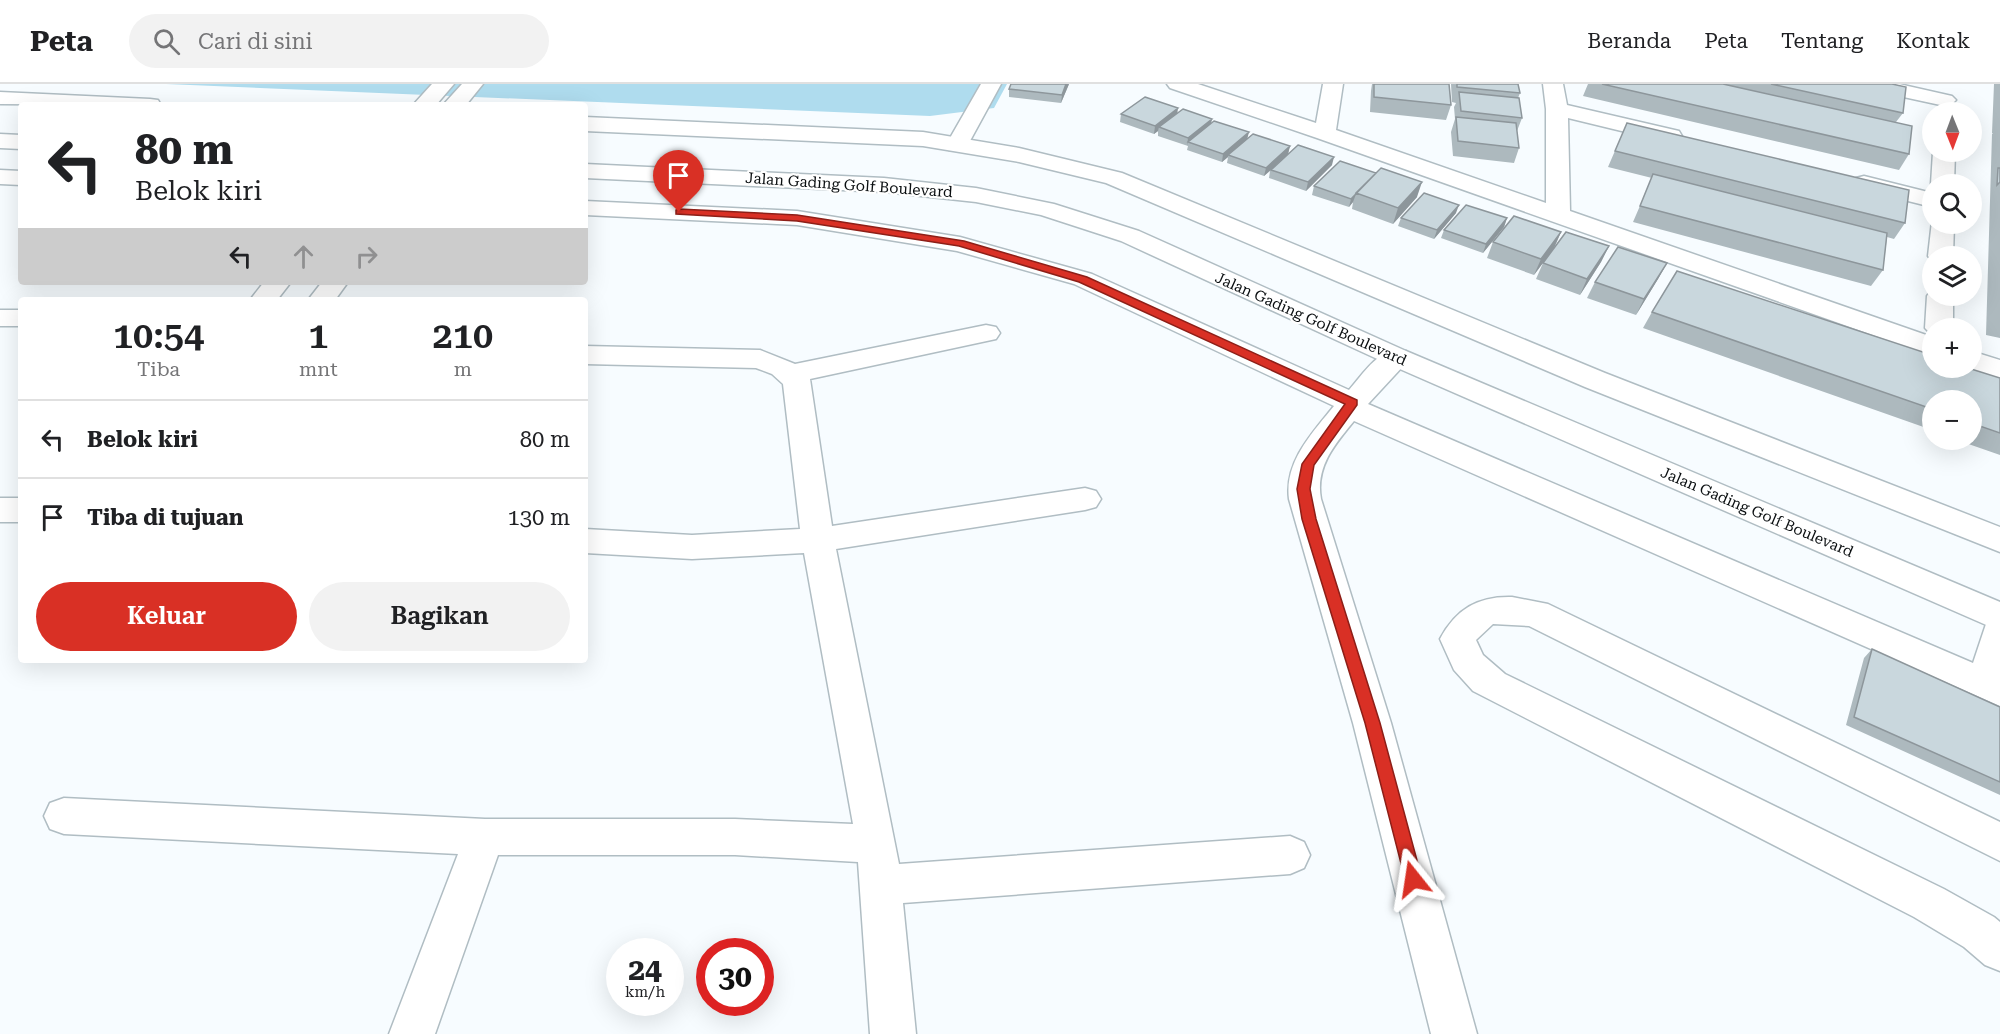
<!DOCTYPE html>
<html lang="id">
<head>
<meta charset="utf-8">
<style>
  body { margin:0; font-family:"Roboto Serif",serif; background:#f2f2f2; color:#202124; height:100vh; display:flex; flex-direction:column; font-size:22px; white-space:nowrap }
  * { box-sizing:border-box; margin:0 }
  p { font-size:20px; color:#757577 }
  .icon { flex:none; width:33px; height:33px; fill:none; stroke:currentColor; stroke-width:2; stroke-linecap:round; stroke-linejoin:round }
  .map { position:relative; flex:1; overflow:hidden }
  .side { position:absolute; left:18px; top:213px; width:570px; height:366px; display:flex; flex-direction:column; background:#fff; border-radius:6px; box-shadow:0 6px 24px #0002 }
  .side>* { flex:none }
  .top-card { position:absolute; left:18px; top:18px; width:570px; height:183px; border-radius:6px; box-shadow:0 6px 24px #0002; background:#fff; color:#202124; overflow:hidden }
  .needle { width:39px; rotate:179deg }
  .tools { position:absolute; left:1922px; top:18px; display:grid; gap:12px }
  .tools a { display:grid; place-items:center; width:60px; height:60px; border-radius:50%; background:#fff; box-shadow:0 6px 24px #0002; font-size:30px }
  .speed { position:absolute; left:606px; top:854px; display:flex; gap:12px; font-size:30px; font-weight:700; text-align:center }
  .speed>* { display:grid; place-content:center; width:78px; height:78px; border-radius:50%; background:#fff; box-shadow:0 6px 24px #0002; line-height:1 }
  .speed small { font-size:15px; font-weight:400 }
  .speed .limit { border:9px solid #d22; background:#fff; color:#111 }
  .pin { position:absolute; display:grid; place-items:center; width:51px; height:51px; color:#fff; margin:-62px -26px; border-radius:50% 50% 50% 0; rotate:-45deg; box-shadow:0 0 6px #0007 }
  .pin .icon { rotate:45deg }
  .me { position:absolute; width:66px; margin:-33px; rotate:345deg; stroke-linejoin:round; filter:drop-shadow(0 0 4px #0008) }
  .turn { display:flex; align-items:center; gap:21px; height:126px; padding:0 18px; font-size:27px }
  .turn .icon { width:78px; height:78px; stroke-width:2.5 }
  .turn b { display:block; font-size:42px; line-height:51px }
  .lanes { display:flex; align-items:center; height:57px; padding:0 18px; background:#0003; justify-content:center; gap:30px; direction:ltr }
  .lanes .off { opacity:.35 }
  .eta { display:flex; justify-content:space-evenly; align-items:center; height:102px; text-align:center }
  .eta b { font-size:36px; font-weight:600; line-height:42px }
  .cta { display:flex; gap:12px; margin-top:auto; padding:12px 18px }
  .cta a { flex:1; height:69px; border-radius:36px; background:#d93025; color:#fff; font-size:24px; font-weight:600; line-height:69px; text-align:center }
  .cta a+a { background:#f2f2f2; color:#202124 }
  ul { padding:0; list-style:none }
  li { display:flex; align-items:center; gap:18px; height:78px; padding:0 18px; border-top:2px solid #e0e0e0 }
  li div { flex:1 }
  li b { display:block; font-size:22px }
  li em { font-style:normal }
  header { display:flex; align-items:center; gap:36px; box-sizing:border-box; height:84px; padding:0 30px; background:#fff; border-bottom:2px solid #e0e0e0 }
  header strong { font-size:28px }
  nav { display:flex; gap:33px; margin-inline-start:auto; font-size:21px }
  .search { width:420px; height:54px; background:#f2f2f2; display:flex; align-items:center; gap:15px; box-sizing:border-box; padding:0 21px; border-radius:33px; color:#757577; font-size:22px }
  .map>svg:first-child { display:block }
  .green { fill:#afdcee }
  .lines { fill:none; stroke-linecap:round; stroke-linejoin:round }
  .minor-casing { stroke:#b0bdc3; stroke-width:3 }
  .major-casing { stroke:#b0bdc3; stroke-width:3 }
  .minor { fill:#fff; fill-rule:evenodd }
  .major { fill:#fff; fill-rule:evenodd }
  .wall { fill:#adb9be }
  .shaded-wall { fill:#8d969b }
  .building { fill:#c9d7dd; stroke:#8d969b; stroke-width:1.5 }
  .route { fill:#d93025; stroke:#8d1f18; stroke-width:1.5 }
  .labels { text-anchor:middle; stroke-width:4.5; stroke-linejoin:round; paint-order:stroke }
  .street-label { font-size:15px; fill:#0a0e10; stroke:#fff }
</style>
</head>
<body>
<header>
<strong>Peta</strong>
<div class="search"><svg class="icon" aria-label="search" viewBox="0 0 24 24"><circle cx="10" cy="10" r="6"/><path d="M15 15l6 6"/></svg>Cari di sini</div>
<nav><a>Beranda</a><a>Peta</a><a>Tentang</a><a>Kontak</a></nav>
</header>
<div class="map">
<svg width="2000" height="950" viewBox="0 0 2000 950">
  <rect width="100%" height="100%" fill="#f7fcff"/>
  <path class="green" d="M166,0h841l-13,24 -64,8z"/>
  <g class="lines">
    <g class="minor-casing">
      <path id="minor" d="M432,0h22l-18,21h-23z
        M462,0h21l-17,21h-23z
        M981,0h20l-36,66h-16l-3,-5z
        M1167,0h31l118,39 7,-39h20l-7,46 210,73v-94l-3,-25h20l4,21 112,26 3,5 -3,5 -8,2 -103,-25 2,93 362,126v19l-615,-218 -147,-50z
        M1859,0h40l53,12 4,4 -4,4 -7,2 -83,-18z
        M1933,68h22l-1,32h-23z
        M0,86l21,1v14l-21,-1z
        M1864,92l68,17v14l-76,-19 -4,-5 4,-5z
        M585,117l212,10 163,26 132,37 257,116c15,-17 32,-46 57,-39l4,6 -4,6 -38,41 605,259 15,-45 12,-4v92l-646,-285c-19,23 -39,46 -33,78l70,224 86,311h-46l-78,-311 -64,-224c-5,-37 24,-67 45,-93l-260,-122 -117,-33 -160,-26 -212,-10z
        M1932,137v3h22l-1,32h-21v5l-4,-5z
        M264,198h27l-14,18h-27z
        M322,198h26l-13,18h-27z
        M1931,206l1,6h21v32h-21v7l-7,-7 2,-32z
        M0,226h21v16h-21z
        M986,241l10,2 4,6 -4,6 -186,40 22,147 253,-38 11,3 5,8 -5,8 -11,3 -249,39 63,315 391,-28 14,6 6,13 -6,13 -14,6 -387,29 13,131h-46l-12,-172 -123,-7h-237l-63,179h-46l69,-180 -394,-20 -14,-5 -6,-13 6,-13 14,-5 421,21h250l118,5 -49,-271 -112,6 -107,-6v-24l107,6 108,-6 -17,-145 -11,-10 -16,-6 -171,-4v-18l175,4 35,14z
        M1971,267l29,9v19l-35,-11h6z
        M0,414h21v24h-21z
        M1512,513l36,7 452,218v39l-471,-235 -36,-2 -17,16 7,15 22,19 439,215 50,28 6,5v49l-15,-6 -21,-18 -50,-30 -441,-226 -19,-21 -14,-31c16,-30 38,-43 72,-42z"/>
    </g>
    <g class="major-casing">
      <path id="major" d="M0,8l150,7 8,1 3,5 -161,-1z
        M585,33l338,15 96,16 103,25 483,200 395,154v25l-415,-165 -479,-204 -87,-21 -96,-16 -338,-15z
        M0,50l21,1v14l-21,-1z
        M585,80l299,14 92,10 78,16 85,27 267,120 594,251v29l-614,-268 -265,-122 -80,-26 -65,-13 -92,-10 -299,-14z"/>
    </g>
    <use href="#minor" class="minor"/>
    <use href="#major" class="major"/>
  </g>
  <path class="wall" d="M1069,0l-8,19 -52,-6v-8z
    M1372,0h77l2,21 -5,15 -76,-8 1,-21z
    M1451,0h67l2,9 -2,5 4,20 -5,13 2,17 -5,15 -61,-7 -2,-24 4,-13 -1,-12 2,-4 -4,-1z
    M1588,0h304l11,29 -7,9 13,32 -10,16 -316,-74z
    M1994,0h6v254l-14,-3 6,-201 1,-1h-1z
    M1178,29l34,6 -1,4 37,16 42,7 -2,8 44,11 -26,26 -37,-13 1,-7 -6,5 -37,-13 1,-6 -6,5 -35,-12 1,-4 -30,-10v-5l-4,3 -34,-12 1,-8z
    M1627,39l278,100 -11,16 -7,-2 -4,33 -12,16 -238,-64 19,-44 -44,-11z
    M1314,102l103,11 -24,27 -41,-15 1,-7 -4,5 -37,-12z
    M1456,129l-22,26 -36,-13 3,-8z
    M1507,134l-3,9 -21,26 -42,-15 3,-8z
    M1561,148l-7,16 -20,27 -47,-17 6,-16z
    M1609,162l-8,16 -21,33 -44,-16 7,-16z
    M1667,179l-9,16 -22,36 -49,-17 8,-16z
    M1652,228l348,66v77l-43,-15h14v-40h-39v30l-289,-102z
    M1872,565l128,58v88l-154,-70 18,-67z"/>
  <path class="shaded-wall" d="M1066,0h3l-8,19 1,-8z
    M1178,24l-1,8 -18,11 -1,4 -4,3 1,-8z
    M1212,35l-2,8 -22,15 -1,4 1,-8z
    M1249,48l-2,8 -19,15v2l-6,5 1,-8z
    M1290,62l-2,8 -24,22 2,-8z
    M1334,73l-2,8 -26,26 2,-9z
    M1422,98l-5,15 -24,27 5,-16z
    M1356,110l-3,8 -4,5 2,-8z
    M1459,121l-3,8 -22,26 3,-9z
    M1507,134l-3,9 -21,26 3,-9z
    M1561,148l-7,16 -20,27 7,-16z
    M1609,162l-8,16 -21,33 7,-16z
    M1667,179l-9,16 -22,36 8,-16z"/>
  <path class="building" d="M1011,0h55l-4,11 -53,-6z
    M1374,0h75l2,21 -77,-8z
    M1457,0h61l2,9 -63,-6z
    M1602,0h121l189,42 -3,28z
    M1771,0h121l14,3 -3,26z
    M1459,8l60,6 3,20 -61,-7z
    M1145,13l33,11 -23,18 -34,-12z
    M1183,25l29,10 -24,19 -29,-11z
    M1456,33l60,6 3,25 -61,-7z
    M1214,37l35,11 -26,22 -35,-12z
    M1627,39l282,67 -4,33 -290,-72z
    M1253,50l37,12 -24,22 -38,-13z
    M1298,61l36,12 -26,25 -37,-12z
    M1340,77l36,12 -25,26 -37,-13z
    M1381,84l41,14 -24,26 -42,-15z
    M1998,84h2v14l-3,3z
    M1653,90l234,59 -4,37 -243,-64z
    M1424,109l35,12 -22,25 -36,-12z
    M1466,121l41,13 -21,26 -42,-14z
    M1514,132l47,16 -20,27 -48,-17z
    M1566,148l43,14 -22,33 -44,-16z
    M1618,163l49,16 -23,36 -49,-17z
    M1677,187l255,84v13h36l32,10v55l-29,-10v-23h-39v9l-280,-97z
    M1872,565l128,58v75l-146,-65z"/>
  <path class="route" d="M679,125l118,6 167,26 123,36 270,123v5l-43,60 -4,24 6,30 64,204 42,156 -3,5 -6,3 -6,-3 -2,-5 -40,-156 -63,-204 -5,-30 5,-25 43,-60 -266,-122 -120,-36 -162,-25 -121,-7v-4z"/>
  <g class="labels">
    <g class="street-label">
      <text transform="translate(849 101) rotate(4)" y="5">Jalan Gading Golf Boulevard</text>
      <text transform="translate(1311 235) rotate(24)" y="5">Jalan Gading Golf Boulevard</text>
      <text transform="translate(1757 428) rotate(23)" y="5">Jalan Gading Golf Boulevard</text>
    </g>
  </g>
</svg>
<div class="tools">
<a><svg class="needle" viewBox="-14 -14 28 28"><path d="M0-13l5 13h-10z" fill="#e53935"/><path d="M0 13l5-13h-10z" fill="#757577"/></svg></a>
<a><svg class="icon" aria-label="search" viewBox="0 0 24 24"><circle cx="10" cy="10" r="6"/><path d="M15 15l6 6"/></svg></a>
<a><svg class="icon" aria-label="layers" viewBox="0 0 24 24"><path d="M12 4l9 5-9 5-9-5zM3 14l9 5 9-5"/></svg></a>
<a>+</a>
<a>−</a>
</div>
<div class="speed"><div>24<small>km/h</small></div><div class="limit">30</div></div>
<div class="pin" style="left:679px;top:128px;background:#d93025"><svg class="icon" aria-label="arrive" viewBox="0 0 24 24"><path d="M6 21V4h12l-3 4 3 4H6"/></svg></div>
<svg class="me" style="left:1413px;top:795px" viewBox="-20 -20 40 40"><path d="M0-17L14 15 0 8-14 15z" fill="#d93025" stroke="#fff" stroke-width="4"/></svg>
<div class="top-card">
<div class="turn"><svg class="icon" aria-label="left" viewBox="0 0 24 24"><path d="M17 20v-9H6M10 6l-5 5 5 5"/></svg><div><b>80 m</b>Belok kiri</div></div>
<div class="lanes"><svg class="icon" aria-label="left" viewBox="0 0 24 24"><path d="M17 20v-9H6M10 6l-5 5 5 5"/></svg><svg class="icon off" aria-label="ahead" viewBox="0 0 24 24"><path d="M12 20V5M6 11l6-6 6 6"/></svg><svg class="icon off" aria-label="right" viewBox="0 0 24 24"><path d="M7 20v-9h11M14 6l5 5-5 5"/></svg></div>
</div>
<section class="side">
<div class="eta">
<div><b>10:54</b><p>Tiba</p></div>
<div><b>1</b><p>mnt</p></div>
<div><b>210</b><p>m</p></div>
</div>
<ul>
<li><svg class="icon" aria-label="left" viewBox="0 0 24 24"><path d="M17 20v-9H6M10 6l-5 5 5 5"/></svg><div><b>Belok kiri</b></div><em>80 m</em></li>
<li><svg class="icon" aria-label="arrive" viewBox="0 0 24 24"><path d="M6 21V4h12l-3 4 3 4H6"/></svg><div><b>Tiba di tujuan</b></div><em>130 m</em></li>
</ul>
<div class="cta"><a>Keluar</a><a>Bagikan</a></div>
</section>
</div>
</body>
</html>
